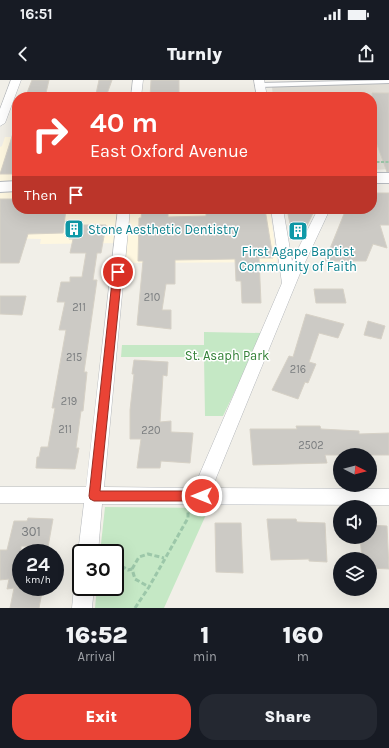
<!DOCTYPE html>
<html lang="en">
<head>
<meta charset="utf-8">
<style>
  body { margin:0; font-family:Karla,sans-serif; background:#242831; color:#f1f3f6; height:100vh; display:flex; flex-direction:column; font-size:15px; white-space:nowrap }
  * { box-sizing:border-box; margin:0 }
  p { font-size:13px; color:#9ea1a6 }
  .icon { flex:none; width:22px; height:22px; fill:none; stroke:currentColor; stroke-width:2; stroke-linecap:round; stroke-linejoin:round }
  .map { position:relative; height:528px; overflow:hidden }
  .details { display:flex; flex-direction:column; background:#171b24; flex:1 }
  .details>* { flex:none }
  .hud { position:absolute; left:12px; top:12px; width:365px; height:122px; border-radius:16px; box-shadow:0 4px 16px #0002; background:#ea4335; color:#fff; overflow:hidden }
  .needle { width:26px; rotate:96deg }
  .fabs { position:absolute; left:333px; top:368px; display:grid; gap:8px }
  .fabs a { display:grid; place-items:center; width:44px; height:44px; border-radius:50%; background:#171b24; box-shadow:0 4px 16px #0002; font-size:20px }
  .speed { position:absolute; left:12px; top:464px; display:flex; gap:8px; font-size:20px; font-weight:700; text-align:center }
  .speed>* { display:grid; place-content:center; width:52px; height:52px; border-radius:50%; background:#171b24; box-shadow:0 4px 16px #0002; line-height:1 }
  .speed small { font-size:10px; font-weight:400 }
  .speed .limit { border:2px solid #111; border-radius:6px; background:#fff; color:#111 }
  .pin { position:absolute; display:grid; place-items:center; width:34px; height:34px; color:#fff; margin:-17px; border:2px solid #fff; border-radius:50%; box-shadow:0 1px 4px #0007 }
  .me { position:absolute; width:44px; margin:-22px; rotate:270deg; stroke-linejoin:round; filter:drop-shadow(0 0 3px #0008) }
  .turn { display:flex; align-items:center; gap:14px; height:84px; padding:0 12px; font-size:18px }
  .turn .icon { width:52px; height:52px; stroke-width:2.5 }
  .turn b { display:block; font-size:28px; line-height:34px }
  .then { display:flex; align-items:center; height:38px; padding:0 12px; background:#0003; gap:8px; font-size:15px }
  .eta { display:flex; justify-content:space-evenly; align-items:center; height:68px; text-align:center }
  .eta b { font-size:24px; font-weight:800; line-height:28px }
  .action { display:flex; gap:8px; margin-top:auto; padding:8px 12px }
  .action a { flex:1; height:46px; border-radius:16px; background:#ea4335; color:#fff; font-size:16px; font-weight:800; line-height:46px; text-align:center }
  .action a+a { background:#242831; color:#f1f3f6 }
  .status { display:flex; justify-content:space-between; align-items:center; height:28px; padding:0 20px; background:#171b24; direction:ltr }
  .status svg { height:11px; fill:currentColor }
  header { display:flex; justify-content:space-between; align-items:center; height:52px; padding:0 12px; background:#171b24; font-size:18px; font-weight:800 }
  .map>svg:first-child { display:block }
  .commercial { fill:#fef7e0 }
  .education { fill:#e1ded6 }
  .green { fill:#c5e8c5 }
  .building { fill:#cccac5; stroke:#d6d1c6 }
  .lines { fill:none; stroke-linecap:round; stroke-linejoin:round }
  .service-casing { stroke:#b5b8bc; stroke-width:2 }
  .minor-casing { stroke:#b5b8bc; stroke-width:1 }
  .secondary-casing { stroke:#b6babf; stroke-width:2 }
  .path-far1 { stroke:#9cc7a9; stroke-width:2; stroke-dasharray:3 1.5; stroke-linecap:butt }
  .path { stroke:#9cc7a9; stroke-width:3; stroke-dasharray:5 2.5; stroke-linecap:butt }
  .service { fill:#fff; fill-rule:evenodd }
  .minor { fill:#fff; fill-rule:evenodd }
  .secondary { fill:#fff; fill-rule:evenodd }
  .route { fill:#ea4335; stroke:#982c22 }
  .labels { text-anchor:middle; stroke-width:3; stroke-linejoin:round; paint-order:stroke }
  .number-label { font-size:11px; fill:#7a7d7f }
  .culture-label { font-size:13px; fill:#0d838f; stroke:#fff; text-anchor:start }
  .park-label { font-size:13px; fill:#348238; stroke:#fff }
  .near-number-label { font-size:13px; fill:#7a7d7f }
</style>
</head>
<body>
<div class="status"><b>16:51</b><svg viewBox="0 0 49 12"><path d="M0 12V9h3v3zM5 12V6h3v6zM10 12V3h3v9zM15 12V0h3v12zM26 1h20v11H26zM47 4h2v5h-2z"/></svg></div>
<header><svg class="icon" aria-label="back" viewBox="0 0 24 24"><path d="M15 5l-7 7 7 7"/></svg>Turnly<svg class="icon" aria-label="share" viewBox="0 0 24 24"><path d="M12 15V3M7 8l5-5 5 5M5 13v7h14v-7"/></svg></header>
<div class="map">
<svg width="389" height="528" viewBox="0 0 389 528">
  <rect width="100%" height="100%" fill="#f1efe8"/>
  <path class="commercial" d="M5,57h12v44h-17v-34l2,-1z
    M17,111v18h253l7,53 -152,1 2,-20 -87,1 1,-5 -41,-1v-46z"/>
  <path class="education" d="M389,3v86l-17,1v-73h-99l-1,-10z"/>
  <path class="green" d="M204,252l59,1 -40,83h-18l-1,-59h-83l1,-12h82z
    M105,427l104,1 -45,100h-69l2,-21h18v-34h-15z"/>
  <path class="building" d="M32,0h17l-3,13h-19z
    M99,0h13l-5,14h-11z
    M151,0h28v16l-29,1z
    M372,13h17v79h-2l-11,-30h-4z
    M15,47h2v47h-17z
    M372,113h17v32h-9l7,23 -14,-4 -7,17h-41l21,-52h26z
    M0,119h17v10h49l-3,24 -35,1 -9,29h-19z
    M142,129h26v8l38,-1v-7h59l8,49h-14l2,45h-19l-1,-22h-5l-1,-22 -60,1v24h-9l-4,26h9v19l-34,-4 6,-64h-5l1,-43h2z
    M287,129h28l-14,29 -8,1z
    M72,145h34l-5,28h-4l-4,27h4l-13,92h3l-4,39h-2l-5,37h3l-4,21 -39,-1 1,-11h2l2,-10h7l7,-39h-3l14,-78h-7l6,-28h-8l4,-20h9v-5h12l4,-24h-16l3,-14h-4z
    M314,209h29l3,14h-30z
    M0,216h26l-4,19 -22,-1z
    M306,234l38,10 -6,14 -19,-5 -10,29 7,2 -8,19 -3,-1 -7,17 -26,-9 17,-34 4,1z
    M368,241l17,5 -4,13 -17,-4z
    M134,280l34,2 -1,14 -4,-1 -3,47 11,-1v11l22,1 -3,30 -29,-2 -1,7h-23l4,-29h-11v-29l4,-36h-2z
    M296,346h24l1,3 38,2v3l30,-1v22h-64l2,8 -74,2 -3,-36h47z
    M28,438l25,1 -5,28 -27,-1v41h22l-4,21h-29l4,-20 -7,1 2,-10 -9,1v-30h7l7,-29h13z
    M267,439h29l1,3 28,1 2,39 -18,-1v-2l-38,1z
    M215,443h26l2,50 -27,-1z
    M370,445l17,1 2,43 -19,-1v-9h-8l-2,-22h10z"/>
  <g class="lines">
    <g class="service-casing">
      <path id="service" d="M389,0v3l-129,4 -3,-2 3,-2z"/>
    </g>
    <g class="minor-casing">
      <path id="minor" d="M11,0h10l-16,43 -5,3v-17z
        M133,0h10l-2,17h-10z
        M254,0h10l3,17h-10z
        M118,129h12l-26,278 91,1 3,-10 84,-195 -11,-74h12l9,52 26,-52h12l-29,62 -85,207 -3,10 176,1v16l-287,-1 -4,49h-17v6l-3,-6 6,-50h-84v-16h86z
        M81,498v9h13l-2,21h-20l2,-21 3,-7z"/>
    </g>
    <g class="secondary-casing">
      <path id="secondary" d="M372,93h17v10h-17z
        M17,101v10l-17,1v-10z"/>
    </g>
    <path class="path-far1" d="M372,82h17"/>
    <path class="path" d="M115,482l13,8 4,-1 3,10 14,8
      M132,489l7,-12 9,-3 16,4
      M135,528l14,-21 39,-69v-7"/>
    <use href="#service" class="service"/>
    <use href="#minor" class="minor"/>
    <use href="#secondary" class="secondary"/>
  </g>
  <path class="route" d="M118,189l4,3 -22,219h102l4,2 2,3 -2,4 -4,1h-108l-4,-2 -1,-3 24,-224z"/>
  <defs>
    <g id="building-square" transform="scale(1)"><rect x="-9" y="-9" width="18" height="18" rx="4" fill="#0f9aa8" stroke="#fff"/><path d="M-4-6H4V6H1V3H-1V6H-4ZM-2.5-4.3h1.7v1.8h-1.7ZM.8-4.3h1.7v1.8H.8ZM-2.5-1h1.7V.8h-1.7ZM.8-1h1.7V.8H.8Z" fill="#fff"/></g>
  </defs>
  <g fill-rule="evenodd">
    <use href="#building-square" x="74" y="149"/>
    <use href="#building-square" x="298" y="151"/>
  </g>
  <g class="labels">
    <g class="number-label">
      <text x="152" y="221">210</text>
      <text x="79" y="231">211</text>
      <text x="74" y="281">215</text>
      <text x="298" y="293">216</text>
      <text x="69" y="325">219</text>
      <text x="65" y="353">211</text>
      <text x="151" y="354">220</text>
      <text x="311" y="369">2502</text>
    </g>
    <g class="culture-label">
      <text x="88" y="154">Stone Aesthetic Dentistry</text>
      <text x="298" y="176" text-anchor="middle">First Agape Baptist<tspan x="298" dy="15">Community of Faith</tspan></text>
    </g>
    <g class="park-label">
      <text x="227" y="280">St. Asaph Park</text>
    </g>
    <g class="near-number-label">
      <text x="31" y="456">301</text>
    </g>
  </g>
</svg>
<div class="fabs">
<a><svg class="needle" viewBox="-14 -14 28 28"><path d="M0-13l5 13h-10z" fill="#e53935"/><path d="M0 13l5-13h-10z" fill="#9ea1a6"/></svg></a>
<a><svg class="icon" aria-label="sound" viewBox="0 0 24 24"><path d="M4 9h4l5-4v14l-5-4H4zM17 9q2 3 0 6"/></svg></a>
<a><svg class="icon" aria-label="layers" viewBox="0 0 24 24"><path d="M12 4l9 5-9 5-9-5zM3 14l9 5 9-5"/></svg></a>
</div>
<div class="speed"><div>24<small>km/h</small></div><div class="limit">30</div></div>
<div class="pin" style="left:118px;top:192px;background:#d93025"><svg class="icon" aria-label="arrive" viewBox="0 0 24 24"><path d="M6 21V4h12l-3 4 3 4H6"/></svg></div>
<svg class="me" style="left:202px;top:416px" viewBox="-20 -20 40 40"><circle r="17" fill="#ea4335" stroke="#fff" stroke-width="3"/><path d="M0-11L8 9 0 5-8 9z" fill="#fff"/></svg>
<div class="hud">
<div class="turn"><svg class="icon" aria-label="right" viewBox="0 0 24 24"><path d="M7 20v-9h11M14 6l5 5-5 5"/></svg><div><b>40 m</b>East Oxford Avenue</div></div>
<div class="then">Then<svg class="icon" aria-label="arrive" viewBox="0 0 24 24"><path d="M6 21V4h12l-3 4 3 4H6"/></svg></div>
</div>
</div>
<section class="details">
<div class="eta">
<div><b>16:52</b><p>Arrival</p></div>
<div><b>1</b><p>min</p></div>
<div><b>160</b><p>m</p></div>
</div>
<div class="action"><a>Exit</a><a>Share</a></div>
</section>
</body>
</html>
